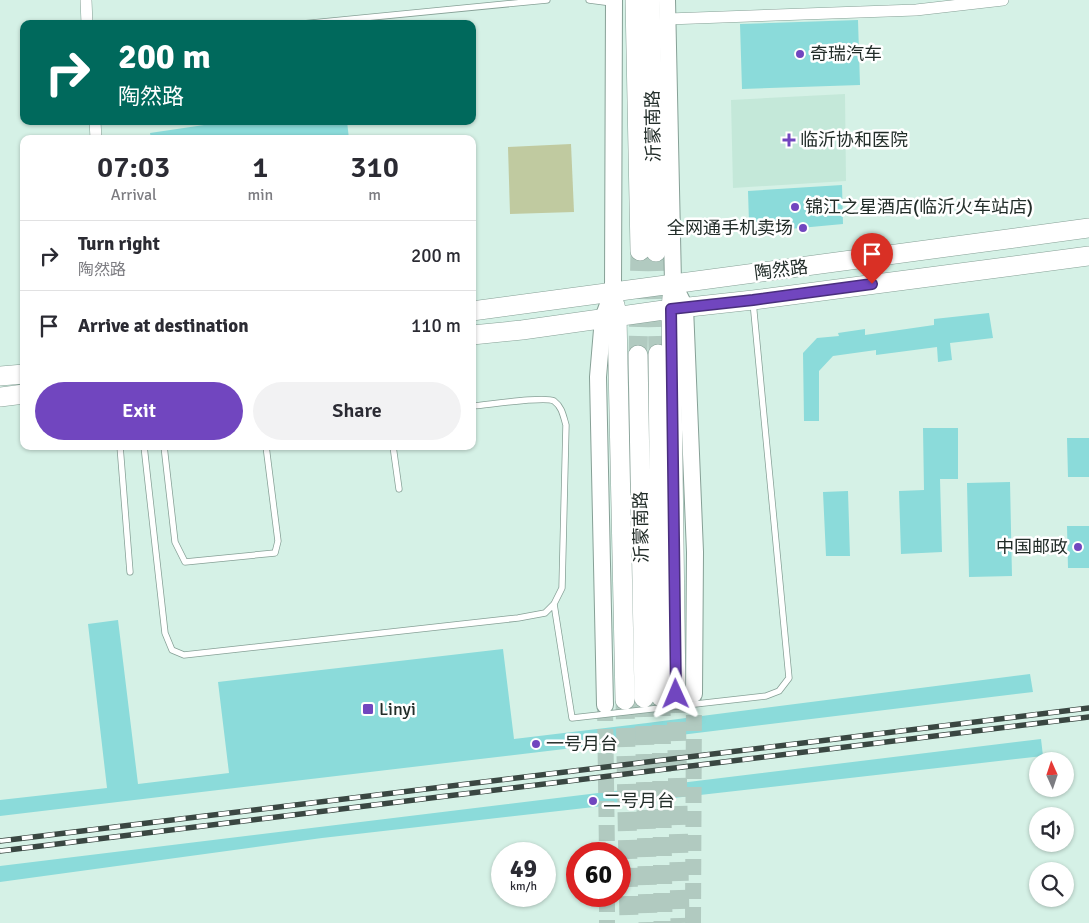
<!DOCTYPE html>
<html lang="en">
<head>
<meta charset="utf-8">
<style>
  body { margin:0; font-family:Signika,"Noto Sans SC",sans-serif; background:#f2f2f3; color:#2b2b33; height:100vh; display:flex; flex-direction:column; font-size:19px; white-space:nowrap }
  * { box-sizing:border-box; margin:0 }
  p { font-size:16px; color:#7c7c81 }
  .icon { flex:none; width:28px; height:28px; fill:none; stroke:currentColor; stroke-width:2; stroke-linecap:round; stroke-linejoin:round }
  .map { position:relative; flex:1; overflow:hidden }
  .details { position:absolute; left:20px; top:135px; width:456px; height:315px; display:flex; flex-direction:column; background:#fff; border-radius:10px; box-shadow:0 1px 4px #0004 }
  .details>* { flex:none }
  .guide { position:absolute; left:20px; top:20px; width:456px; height:105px; border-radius:10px; box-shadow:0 1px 4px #0004; background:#00695c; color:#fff; overflow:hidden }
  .needle { width:32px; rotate:357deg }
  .controls { position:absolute; left:1029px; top:752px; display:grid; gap:10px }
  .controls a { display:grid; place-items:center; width:45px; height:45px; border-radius:50%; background:#fff; box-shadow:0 1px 4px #0004; font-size:25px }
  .speed { position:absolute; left:491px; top:842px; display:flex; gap:10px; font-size:25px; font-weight:700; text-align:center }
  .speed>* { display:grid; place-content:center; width:65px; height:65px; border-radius:50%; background:#fff; box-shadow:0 1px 4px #0004; line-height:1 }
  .speed small { font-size:12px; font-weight:400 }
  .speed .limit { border:8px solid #d22; background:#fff; color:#111 }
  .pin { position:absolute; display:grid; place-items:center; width:42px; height:42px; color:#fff; margin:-51px -21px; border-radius:50% 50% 50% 0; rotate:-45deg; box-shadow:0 0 5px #0007 }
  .pin .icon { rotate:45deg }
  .me { position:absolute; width:55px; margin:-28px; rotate:359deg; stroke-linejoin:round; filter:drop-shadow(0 0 4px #0008) }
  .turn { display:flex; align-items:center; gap:18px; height:105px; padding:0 15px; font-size:22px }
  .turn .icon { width:65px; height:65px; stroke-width:2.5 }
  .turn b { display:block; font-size:35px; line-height:42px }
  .eta { display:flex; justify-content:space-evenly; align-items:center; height:85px; text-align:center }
  .eta b { font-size:30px; font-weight:600; line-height:35px }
  .button { display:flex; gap:10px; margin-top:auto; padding:10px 15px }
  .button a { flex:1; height:58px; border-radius:30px; background:#7146bf; color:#fff; font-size:20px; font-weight:600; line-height:58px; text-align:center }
  .button a+a { background:#f2f2f3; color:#2b2b33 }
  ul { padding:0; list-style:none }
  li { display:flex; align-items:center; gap:15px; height:70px; padding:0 15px; border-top:1px solid #e1e1e2 }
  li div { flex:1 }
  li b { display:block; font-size:19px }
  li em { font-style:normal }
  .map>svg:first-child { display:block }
  .built { fill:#c4e8d9 }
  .green { fill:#c0caa0 }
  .building { fill:#8bdbda }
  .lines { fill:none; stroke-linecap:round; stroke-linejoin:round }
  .secondary-tunnel { stroke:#b1cac0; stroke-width:16; stroke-dasharray:16 8; stroke-linecap:butt }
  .primary-tunnel { stroke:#b1cac0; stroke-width:19; stroke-dasharray:19 9; stroke-linecap:butt }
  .lane-casing { stroke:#86a096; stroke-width:7 }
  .street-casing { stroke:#86a096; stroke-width:12 }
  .secondary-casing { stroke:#86a096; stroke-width:18 }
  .primary-casing { stroke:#86a096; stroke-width:20 }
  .lane { stroke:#fff; stroke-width:5.5 }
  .street { stroke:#fff; stroke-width:11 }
  .secondary { stroke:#fff; stroke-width:16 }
  .primary { stroke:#fff; stroke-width:19 }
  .rail-casing { stroke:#3a4742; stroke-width:5.5 }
  .rail { stroke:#fff; stroke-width:4; stroke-dasharray:11; stroke-linecap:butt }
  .route-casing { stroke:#492e7c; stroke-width:12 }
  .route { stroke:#7146bf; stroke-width:9 }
  .poi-dot { fill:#7146bf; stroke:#fff; stroke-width:2 }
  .labels { text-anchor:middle; stroke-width:5; stroke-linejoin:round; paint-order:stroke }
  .poi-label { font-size:18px; fill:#222d29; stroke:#fff; text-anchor:start }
  .street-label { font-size:18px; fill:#222d29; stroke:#fff }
</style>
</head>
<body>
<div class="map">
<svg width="1089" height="923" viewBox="0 0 1089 923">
  <rect width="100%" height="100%" fill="#d5f1e6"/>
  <path class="built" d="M845,94l1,87 -113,7 -2,-88z"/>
  <path class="green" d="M571,144l3,68 -64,2 -2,-67z"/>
  <path class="building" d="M858,20l2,65 -118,4 -2,-65z
    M231,121h116l2,18h-198l-1,-6z
    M842,185l1,39 -75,7 -1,-9 -18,1 -1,-32z
    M989,313l4,25 -43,5 2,17 -14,2 -1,-15 -61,8v-5l-43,6 -14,15v50h-15l-1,-68 14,-15 22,-2 -1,-3 27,-4v6l69,-10v-6z
    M923,428h35v51h-18l2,73 -41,2 -2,-63 25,-1z
    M1067,438h22v39h-21z
    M1010,482l2,94 -43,1 -2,-94z
    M848,491l2,65h-24l-3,-64z
    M1067,526h22v42h-21z
    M118,620l20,164 91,-11 -11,-91 285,-33 11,90 133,-16 383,-49 3,18 -385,47 -648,77v-16l107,-12 -19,-164z
    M1041,739l2,17 -721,82 -322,44v-16z"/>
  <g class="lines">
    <path class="secondary-tunnel" d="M605,705l2,149
      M607,896v27
      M693,923l1,-229"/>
    <path class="primary-tunnel" d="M656,252l2,102
      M638,355l2,-104
      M676,694l4,229
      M661,697l2,226
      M644,698l4,225
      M625,700l4,223"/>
    <g class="lane-casing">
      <path id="lane" d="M589,0l23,3
        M301,24l246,-24
        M120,446l10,126
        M144,446l21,187 7,17 12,5 334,-37 27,-5 9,-9 8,-16 4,-163c-3,-10 -4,-18 -12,-24 -10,-5 -67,4 -82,5
        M164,446l11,96 10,20 90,-9 3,-12 -12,-95
        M393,446l6,43
        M554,604l18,114 194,-22 13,-5 10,-13 -36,-376"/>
    </g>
    <g class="street-casing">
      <path id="street" d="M86,0l1,24
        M668,19l248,-9 87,-10
        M95,121l1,18"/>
    </g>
    <g class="secondary-casing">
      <path id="secondary" d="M667,0l6,283 12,24 10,245 -1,142
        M605,705l-7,-328 5,-59 10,-27 1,-291"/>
    </g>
    <g class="primary-casing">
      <path id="primary" d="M635,0l5,251
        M650,0l6,252
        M672,297l-1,12 5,385
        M615,305l2,11 8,384
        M472,311c206,-29 412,-55 617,-83
        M472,335l50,-5 149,-21 82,-9 336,-44
        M658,354l3,343
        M638,355l6,343
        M0,376l24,-2
        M0,397l24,-3"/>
    </g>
    <use href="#lane" class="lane"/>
    <use href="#street" class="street"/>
    <use href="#secondary" class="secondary"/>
    <use href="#primary" class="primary"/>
    <g class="rail-casing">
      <path id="rail" d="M0,841l1089,-133
        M0,851l1089,-134"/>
    </g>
    <use href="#rail" class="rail"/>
  </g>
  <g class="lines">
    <g class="route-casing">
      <path id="route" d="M676,694l-5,-385 82,-9 119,-16"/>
    </g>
    <use href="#route" class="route"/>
  </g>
  <g class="poi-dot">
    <circle cx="800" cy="54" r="5"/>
    <path d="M786.5 132.5h5v5h5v5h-5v5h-5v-5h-5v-5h5z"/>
    <circle cx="795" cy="207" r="5"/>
    <circle cx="803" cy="228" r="5"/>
    <circle cx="1078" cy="547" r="5"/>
    <rect x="362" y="703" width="12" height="12" rx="2.5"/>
    <circle cx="536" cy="744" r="5"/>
    <circle cx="593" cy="801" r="5"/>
  </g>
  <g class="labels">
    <g class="poi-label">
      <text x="810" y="60">奇瑞汽车</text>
      <text x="800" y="146">临沂协和医院</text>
      <text x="805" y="213">锦江之星酒店(临沂火车站店)</text>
      <text x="793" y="234" text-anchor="end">全网通手机卖场</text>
      <text x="1068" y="553" text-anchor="end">中国邮政</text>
      <text x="379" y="715">Linyi</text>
      <text x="546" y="750">一号月台</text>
      <text x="603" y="807">二号月台</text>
    </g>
    <g class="street-label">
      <text transform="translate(653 126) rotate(-91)" y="6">沂蒙南路</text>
      <text transform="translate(781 270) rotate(-7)" y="6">陶然路</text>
      <text transform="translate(641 527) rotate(-91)" y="6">沂蒙南路</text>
    </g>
  </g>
</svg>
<div class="controls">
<a><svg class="needle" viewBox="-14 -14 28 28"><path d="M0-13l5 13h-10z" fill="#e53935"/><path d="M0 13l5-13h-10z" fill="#7c7c81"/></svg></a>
<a><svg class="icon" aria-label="sound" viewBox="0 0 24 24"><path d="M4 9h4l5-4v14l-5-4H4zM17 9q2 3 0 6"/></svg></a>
<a><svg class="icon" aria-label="search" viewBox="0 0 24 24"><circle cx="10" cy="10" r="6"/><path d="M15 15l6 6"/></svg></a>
</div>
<div class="speed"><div>49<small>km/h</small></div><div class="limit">60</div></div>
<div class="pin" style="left:872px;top:284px;background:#d93025"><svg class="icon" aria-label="arrive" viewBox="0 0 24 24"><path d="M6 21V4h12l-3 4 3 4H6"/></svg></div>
<svg class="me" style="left:676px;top:694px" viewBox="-20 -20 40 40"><path d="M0-17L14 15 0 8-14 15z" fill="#7146bf" stroke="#fff" stroke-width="4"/></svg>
<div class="guide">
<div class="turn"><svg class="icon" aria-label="right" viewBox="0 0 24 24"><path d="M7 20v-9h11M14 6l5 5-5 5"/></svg><div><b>200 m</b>陶然路</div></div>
</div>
<section class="details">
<div class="eta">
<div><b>07:03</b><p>Arrival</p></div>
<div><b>1</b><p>min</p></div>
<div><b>310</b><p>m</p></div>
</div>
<ul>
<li><svg class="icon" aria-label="right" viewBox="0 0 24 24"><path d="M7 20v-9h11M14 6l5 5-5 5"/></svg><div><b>Turn right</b><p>陶然路</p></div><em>200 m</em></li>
<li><svg class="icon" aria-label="arrive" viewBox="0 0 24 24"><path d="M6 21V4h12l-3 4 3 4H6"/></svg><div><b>Arrive at destination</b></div><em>110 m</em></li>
</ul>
<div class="button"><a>Exit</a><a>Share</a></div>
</section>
</div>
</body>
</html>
